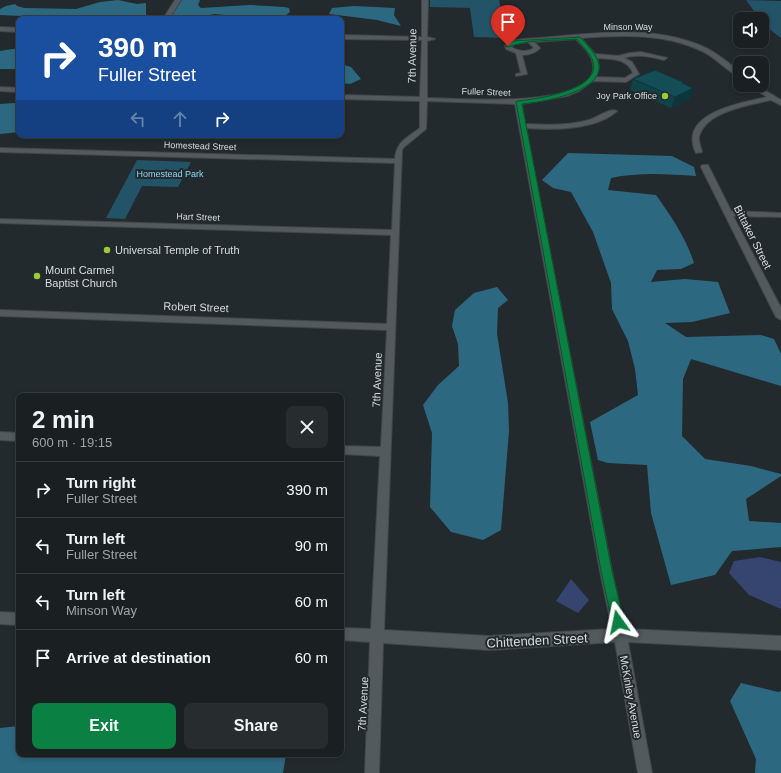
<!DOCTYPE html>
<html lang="en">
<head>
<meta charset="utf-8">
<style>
  body { margin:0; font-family:Helvetica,sans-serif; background:#272d2f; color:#f1f3f6; height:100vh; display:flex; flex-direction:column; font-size:15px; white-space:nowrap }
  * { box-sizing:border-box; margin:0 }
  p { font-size:13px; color:#9fa3a5 }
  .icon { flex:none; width:22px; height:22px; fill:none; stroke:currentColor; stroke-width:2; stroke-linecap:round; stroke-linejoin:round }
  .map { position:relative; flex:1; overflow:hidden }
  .drawer { position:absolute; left:16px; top:393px; width:328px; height:364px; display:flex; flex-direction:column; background:#1a2022; border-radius:8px; box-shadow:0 2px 6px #0003,0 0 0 1px #383e40 }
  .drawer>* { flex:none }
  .guide { position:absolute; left:16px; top:16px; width:328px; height:122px; border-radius:8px; box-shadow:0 2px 6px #0003,0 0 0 1px #383e40; background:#1a4fa0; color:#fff; overflow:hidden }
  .controls { position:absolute; left:733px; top:12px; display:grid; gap:8px }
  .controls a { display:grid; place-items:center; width:36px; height:36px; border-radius:8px; background:#1a2022; box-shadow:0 2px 6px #0003,0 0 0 1px #383e40; font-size:20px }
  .pin { position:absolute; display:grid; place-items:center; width:34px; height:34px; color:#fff; margin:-41px -17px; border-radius:50% 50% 50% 0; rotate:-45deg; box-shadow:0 0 4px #0007 }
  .pin .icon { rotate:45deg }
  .me { position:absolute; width:44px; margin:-22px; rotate:348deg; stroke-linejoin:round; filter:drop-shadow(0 0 3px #0008) }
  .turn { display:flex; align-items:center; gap:14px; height:84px; padding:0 16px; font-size:18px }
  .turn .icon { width:52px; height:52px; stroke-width:2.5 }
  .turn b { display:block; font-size:28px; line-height:34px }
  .lanes { display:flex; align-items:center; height:38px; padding:0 16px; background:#0003; justify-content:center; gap:20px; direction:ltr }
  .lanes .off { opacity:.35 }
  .round { display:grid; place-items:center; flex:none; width:42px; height:42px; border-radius:8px; background:#272d2f }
  .headline { display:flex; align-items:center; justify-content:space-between; height:68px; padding:0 16px }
  h1 { font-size:24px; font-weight:800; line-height:30px }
  .primary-button { display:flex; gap:8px; margin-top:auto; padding:8px 16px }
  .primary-button a { flex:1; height:46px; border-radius:8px; background:#0b8043; color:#fff; font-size:16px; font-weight:800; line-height:46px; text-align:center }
  .primary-button a+a { background:#272d2f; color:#f1f3f6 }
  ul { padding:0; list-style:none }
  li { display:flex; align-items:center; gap:12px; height:56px; padding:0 16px; border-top:1px solid #383e40 }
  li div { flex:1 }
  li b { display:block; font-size:15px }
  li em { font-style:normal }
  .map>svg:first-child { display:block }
  .green { fill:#235367 }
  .forest { fill:#2c6981 }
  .water { fill:#36456f }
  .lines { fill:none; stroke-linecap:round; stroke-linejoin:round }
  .minor-casing { stroke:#414649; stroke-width:2 }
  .minor { fill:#525a5e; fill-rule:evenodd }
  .wall { fill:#104249 }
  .shaded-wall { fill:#0d363c }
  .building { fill:#134d55; stroke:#0d363c }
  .route { fill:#0b8043; stroke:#07532c }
  .poi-dot { fill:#99cb36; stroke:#232a2d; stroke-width:1.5 }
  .labels { text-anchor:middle; stroke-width:4; stroke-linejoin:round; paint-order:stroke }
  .far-street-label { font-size:9px; fill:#d7dbdd; stroke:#232a2d }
  .far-poi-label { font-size:9px; fill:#d7dbdd; stroke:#232a2d; text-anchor:end }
  .far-park-label { font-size:9px; fill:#91d7f7; stroke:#232a2d }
  .street-label { font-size:11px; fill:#d7dbdd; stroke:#232a2d }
  .poi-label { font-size:11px; fill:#d7dbdd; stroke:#232a2d; text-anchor:start }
  .near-street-label { font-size:13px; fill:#d7dbdd; stroke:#232a2d }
</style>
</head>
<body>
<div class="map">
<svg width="781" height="773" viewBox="0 0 781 773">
  <rect width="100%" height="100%" fill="#232a2d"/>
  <path class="green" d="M430,0h69l4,18c12,3 9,10 9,20l-38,-1 -4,-29 -40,-1z
    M746,0l35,1v37l-16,-12 -3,-7h-2z
    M137,160l54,2 -13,25 -36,-1 -17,33 -19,-1z"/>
  <path class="forest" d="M118,0l19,4 9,-1v12l2,1 -6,3 -19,-2 -36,2 -87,-4v-6l6,-3 9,-2 2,2 7,2 52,1 24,-7z
    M182,0h18l-2,5 3,3 49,-3 34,2 5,1 1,4 -5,4 -43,1 -27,-3 -29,5h-15l3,-7z
    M354,6l41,2 -1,7 7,11 -24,-6 -48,-6 3,-6z
    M19,48v21h-19v-18z
    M341,64l10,3 10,12 -11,5 -9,-1z
    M15,103l4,1v28l-19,2v-30z
    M568,153l104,3 22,11 2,9c-27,-2 -58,-4 -85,2l-3,12 48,5c15,21 30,43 38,68l-13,6 -24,1 -6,12 34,-3 33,3 12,31 -38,9 -27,1 21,14 75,-2 13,4 7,15v32l-90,-27 -8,20 -1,57 23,23 46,7 30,8v2l-35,23 3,22 32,2v24l-49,4 -17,24 -44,10 -20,-72 -4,-48 -39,-2 -10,-3 -8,-38 48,-27 -3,-26 -7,-28 -16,-32 -1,-26 -18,-51 -22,-40 -18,-4 -11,-8z
    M497,287l11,13 -10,8 -1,26 11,69 1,28 -8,99 -18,10 -32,-8 -21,-25 2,-74 -9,-28 15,-20 21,-19 -1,-22 -6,-18 3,-16 19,-17z
    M741,683l37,9 3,-1v82h-26l1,-14 -26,-58z
    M19,726v28h267l-3,19h-283v-45z"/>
  <path class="water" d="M760,557l21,5v47l-32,-14 -20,-22 5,-12z
    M571,579l18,21 -11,13 -22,-12z"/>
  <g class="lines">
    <g class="minor-casing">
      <path id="minor" d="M175,0h6l-12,19h-6z
        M422,0h6l-1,37 8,2 -8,2v57c26,0 174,13 166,-34 -2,-11 -11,-18 -17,-25l-42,3 6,6c-5,5 -11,7 -18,7l5,19 -11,2v-2l5,-1 -5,-20 -10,-4 -1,-3 6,-5 13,-2c60,-3 127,-18 184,10 11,6 22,15 32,23v5c-13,-5 -24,-20 -38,-26 -38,-18 -80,-16 -121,-13l14,16 23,2 12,-3 11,-1 26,6 -3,2c-13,-3 -27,-7 -40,-2l8,4 7,12 -13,8 -33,-1 -14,10 -12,5 -45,8 3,20c22,1 43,2 64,-4 7,-2 22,-13 28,-9 -21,19 -64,19 -91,17l86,443 13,58 156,7v14l-153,-8 24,131h-14l-23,-131 -126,8 -106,-7 -4,130h-14l5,-131 -29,-2v-12l30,1 9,-173 -39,-2v-8l40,1 6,-117 -387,-14v-6l387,14 4,-89 -391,-12v-4l392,11 3,-67 -395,-11v-4l395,11c1,-17 12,-21 25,-31v-27l-79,-2v-4l79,2 2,-57 -81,-1v-4l81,2zM528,42l6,6c-8,5 -16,3 -23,-1l4,-3zM597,58c14,1 30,0 36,15l-8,5 -29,-1 3,-10zM427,101l88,3 85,467 12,58 -123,7 -105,-6 18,-480 2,-3 22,-18z
        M0,27l19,1v4l-19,-1z
        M749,85h7l25,15v5l-10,-5c-21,5 -66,11 -72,37 -1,4 2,10 3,15l-6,1c-19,-40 45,-50 71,-56z
        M0,87l19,1v4l-19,-1z
        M702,165h6l23,46 50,2v4l-48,-1 48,92v12l-5,-3 -75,-150z
        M0,432l19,1v8l-19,-1z
        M0,612l19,1v12l-19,-1z"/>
    </g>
    <use href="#minor" class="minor"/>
  </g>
  <path class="wall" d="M633,79l52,4 -1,1 6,15 -19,9 -41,-18z"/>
  <path class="shaded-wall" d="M693,88l-3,11 -19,9 4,-11z"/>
  <path class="building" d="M655,70l30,13h-3l11,5 -18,9 -42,-18z"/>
  <path class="route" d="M580,37c7,8 17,17 19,28 3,28 -58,37 -77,39l90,467 12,51 -2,4 -4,2 -5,-2 -1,-4 -11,-51 -85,-469 2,-1c19,-2 87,-11 74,-42 -3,-7 -10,-13 -15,-20 -23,2 -48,0 -69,8l-3,-1 8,-5z"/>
  <g class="poi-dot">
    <circle cx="665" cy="96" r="4"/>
    <circle cx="107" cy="250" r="4"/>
    <circle cx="37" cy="276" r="4"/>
  </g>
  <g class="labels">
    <g class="far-street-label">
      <text x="628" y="30">Minson Way</text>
      <text transform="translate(486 92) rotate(2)" y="3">Fuller Street</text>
      <text transform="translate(200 146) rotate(2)" y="3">Homestead Street</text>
      <text transform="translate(198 217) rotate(2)" y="3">Hart Street</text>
    </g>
    <g class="far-poi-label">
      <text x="657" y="99">Joy Park Office</text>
    </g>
    <g class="far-park-label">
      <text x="170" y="177">Homestead Park</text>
    </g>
    <g class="street-label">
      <text transform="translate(412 56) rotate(-89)" y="4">7th Avenue</text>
      <text transform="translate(753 237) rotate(63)" y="4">Bittaker Street</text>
      <text transform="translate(196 307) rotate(2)" y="4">Robert Street</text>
      <text transform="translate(377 380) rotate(-88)" y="4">7th Avenue</text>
      <text transform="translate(631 697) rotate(80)" y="4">McKinley Avenue</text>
      <text transform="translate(363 704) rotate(-87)" y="4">7th Avenue</text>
    </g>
    <g class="poi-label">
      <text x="115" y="254">Universal Temple of Truth</text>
      <text x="45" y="274">Mount Carmel<tspan x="45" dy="13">Baptist Church</tspan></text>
    </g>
    <g class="near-street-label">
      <text transform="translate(537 640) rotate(-3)" y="5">Chittenden Street</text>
    </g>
  </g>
</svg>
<div class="controls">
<a><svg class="icon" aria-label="sound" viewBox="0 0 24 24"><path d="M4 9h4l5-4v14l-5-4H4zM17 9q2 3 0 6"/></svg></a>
<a><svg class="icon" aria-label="search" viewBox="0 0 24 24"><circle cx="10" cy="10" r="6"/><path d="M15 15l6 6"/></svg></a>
</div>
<div class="pin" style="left:508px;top:46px;background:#d93025"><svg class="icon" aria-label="arrive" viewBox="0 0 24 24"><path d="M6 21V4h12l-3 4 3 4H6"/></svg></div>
<svg class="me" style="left:618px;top:622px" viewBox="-20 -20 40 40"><path d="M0-17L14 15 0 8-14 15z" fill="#0b8043" stroke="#fff" stroke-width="4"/></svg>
<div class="guide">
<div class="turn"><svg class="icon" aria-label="right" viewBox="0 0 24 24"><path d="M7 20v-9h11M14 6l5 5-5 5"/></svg><div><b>390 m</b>Fuller Street</div></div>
<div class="lanes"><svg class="icon off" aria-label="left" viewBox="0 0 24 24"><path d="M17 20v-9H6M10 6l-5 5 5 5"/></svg><svg class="icon off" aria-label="ahead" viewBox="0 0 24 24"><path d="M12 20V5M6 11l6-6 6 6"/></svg><svg class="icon" aria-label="right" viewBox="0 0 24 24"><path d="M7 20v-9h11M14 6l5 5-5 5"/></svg></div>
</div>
<section class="drawer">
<div class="headline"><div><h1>2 min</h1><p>600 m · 19:15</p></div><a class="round"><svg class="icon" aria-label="close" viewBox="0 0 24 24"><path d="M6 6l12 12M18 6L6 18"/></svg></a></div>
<ul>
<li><svg class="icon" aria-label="right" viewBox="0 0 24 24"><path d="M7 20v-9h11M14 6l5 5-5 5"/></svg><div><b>Turn right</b><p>Fuller Street</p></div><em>390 m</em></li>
<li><svg class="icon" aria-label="left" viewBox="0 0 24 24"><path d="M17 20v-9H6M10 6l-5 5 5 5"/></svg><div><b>Turn left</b><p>Fuller Street</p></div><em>90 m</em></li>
<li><svg class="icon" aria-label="left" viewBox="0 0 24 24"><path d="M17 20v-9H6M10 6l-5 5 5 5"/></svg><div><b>Turn left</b><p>Minson Way</p></div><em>60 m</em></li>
<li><svg class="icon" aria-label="arrive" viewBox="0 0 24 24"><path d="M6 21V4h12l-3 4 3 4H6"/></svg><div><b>Arrive at destination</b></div><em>60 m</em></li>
</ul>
<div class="primary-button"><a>Exit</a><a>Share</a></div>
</section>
</div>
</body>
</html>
